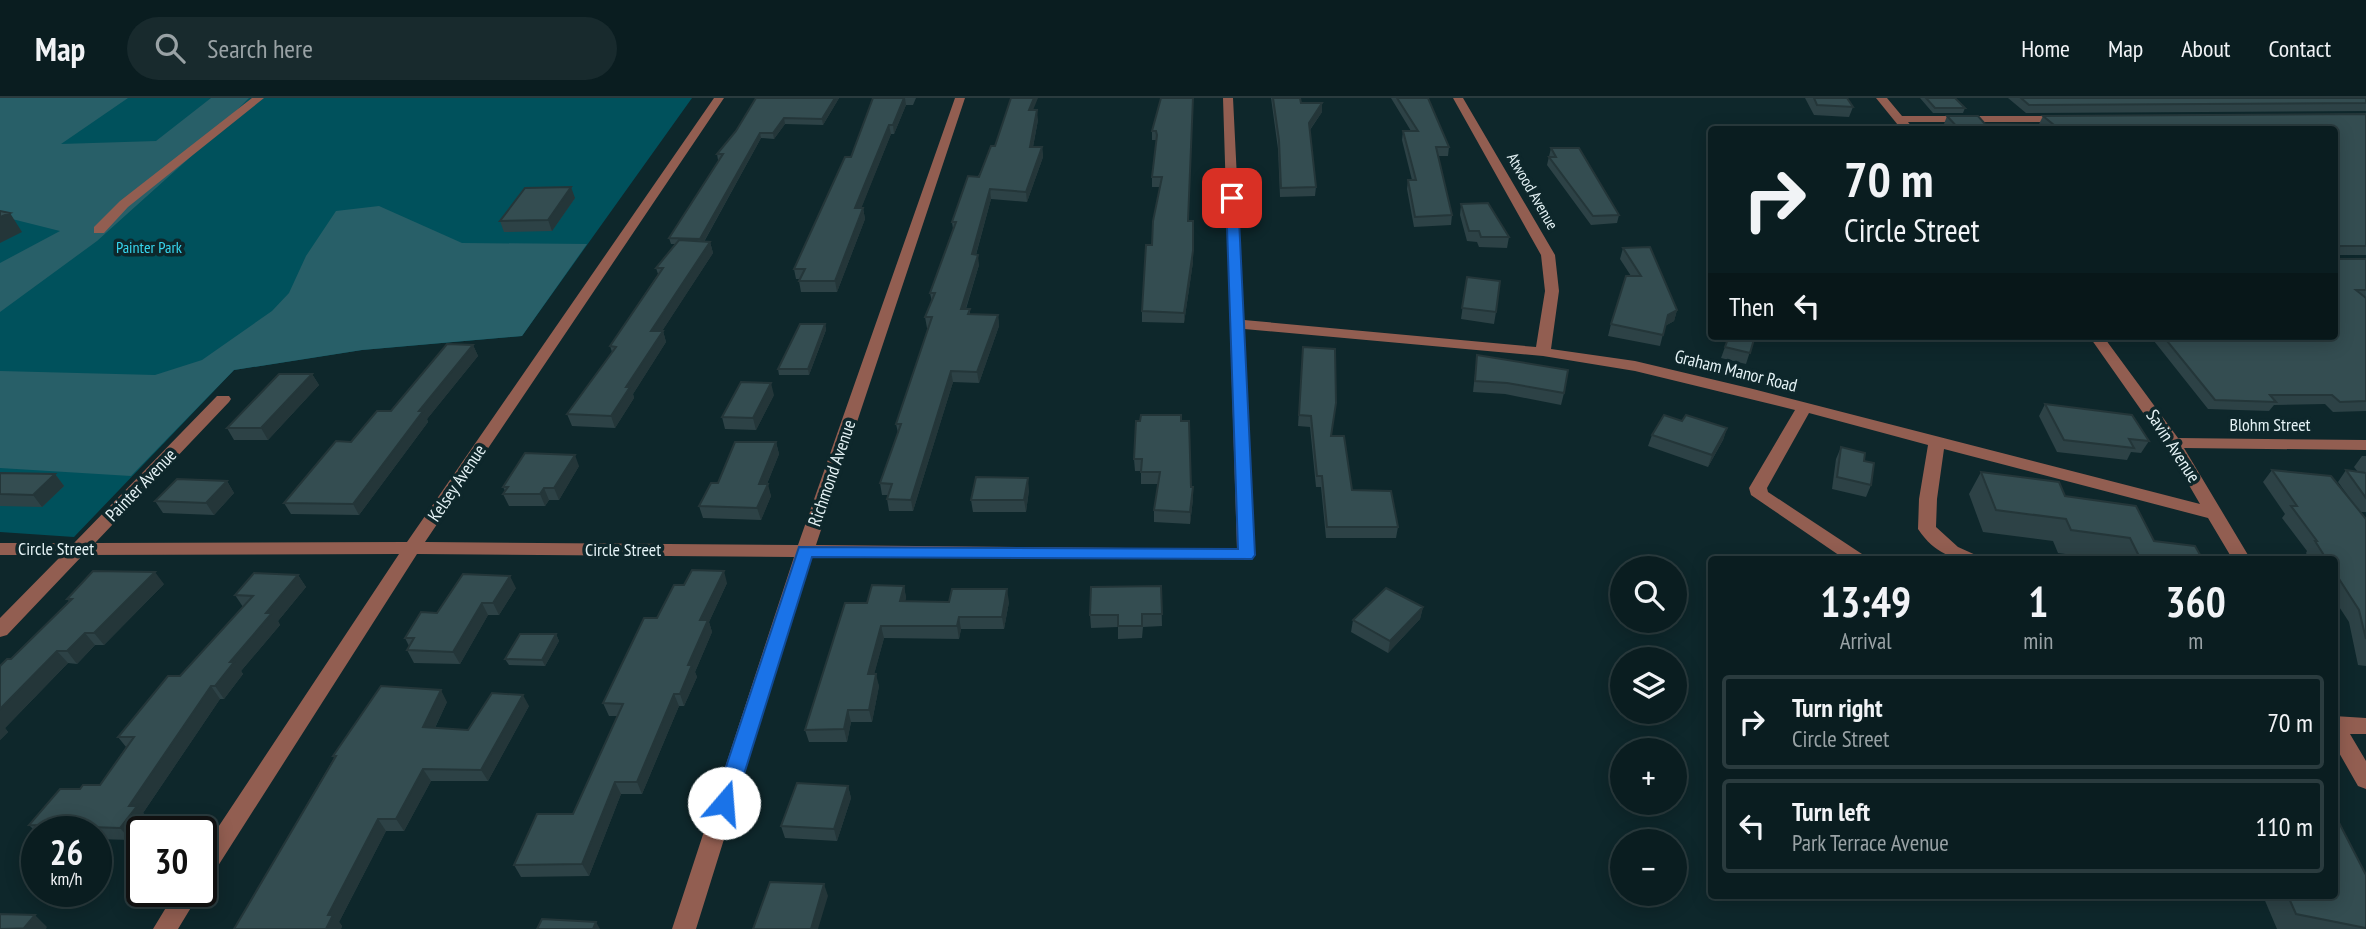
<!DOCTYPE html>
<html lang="en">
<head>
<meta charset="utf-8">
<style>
  body { margin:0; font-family:"PT Sans Narrow",sans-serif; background:#182a2d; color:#f1f3f6; height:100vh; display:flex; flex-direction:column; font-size:26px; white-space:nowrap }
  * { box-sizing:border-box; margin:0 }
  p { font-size:23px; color:#99a2a5 }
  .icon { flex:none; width:38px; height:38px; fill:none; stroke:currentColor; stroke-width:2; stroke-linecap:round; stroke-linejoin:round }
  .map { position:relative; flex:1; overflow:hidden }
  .sheet { position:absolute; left:1708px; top:458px; width:630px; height:343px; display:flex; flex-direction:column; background:#0a1d20; border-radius:7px; box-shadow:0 4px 18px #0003,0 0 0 2px #2a3b3e }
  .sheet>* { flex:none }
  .guide { position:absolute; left:1708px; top:28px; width:630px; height:214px; border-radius:7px; box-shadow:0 4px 18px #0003,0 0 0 2px #2a3b3e; background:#0a1d20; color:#f1f3f6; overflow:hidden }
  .controls { position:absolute; left:1610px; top:458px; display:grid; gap:14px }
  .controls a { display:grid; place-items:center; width:77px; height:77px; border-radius:50%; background:#0a1d20; box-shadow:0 4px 18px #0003,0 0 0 2px #2a3b3e; font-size:35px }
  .speed { position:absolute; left:21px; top:718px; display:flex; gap:14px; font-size:35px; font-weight:700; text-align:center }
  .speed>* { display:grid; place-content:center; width:91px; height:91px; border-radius:50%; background:#0a1d20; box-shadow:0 4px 18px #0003,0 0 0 2px #2a3b3e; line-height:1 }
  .speed small { font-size:18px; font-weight:400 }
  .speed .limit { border:4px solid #111; border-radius:10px; background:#fff; color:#111 }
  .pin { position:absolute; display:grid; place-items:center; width:60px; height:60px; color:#fff; margin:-30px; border-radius:14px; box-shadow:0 4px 10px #0006 }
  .me { position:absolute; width:77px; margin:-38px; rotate:18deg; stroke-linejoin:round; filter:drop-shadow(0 0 5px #0008) }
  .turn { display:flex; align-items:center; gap:24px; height:147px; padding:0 21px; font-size:32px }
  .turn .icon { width:91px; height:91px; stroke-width:2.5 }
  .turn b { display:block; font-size:49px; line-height:60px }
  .then { display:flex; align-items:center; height:66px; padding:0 21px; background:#0003; gap:14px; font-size:26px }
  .eta { display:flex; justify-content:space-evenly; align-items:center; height:119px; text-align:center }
  .eta b { font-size:42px; font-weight:700; line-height:49px }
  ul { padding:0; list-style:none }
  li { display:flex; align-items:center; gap:21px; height:94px; margin:0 14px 10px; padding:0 7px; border:4px solid #2a3b3e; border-radius:7px }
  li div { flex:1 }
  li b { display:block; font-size:26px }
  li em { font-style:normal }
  header { display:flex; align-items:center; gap:42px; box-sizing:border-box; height:98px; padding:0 35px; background:#0a1d20; border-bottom:2px solid #2a3b3e }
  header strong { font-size:33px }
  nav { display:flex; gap:38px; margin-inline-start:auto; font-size:24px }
  .search { width:490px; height:63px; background:#182a2d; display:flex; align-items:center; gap:18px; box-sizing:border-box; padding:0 24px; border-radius:38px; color:#99a2a5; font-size:26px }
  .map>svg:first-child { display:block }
  .green { fill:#00515c }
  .forest { fill:#285f68 }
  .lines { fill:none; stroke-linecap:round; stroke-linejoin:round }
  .minor { fill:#925e51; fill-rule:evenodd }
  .wall { fill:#2d4246 }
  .shaded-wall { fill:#243639 }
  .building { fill:#344d51; stroke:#243639; stroke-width:2 }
  .route { fill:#1a73e8; stroke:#114b97; stroke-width:2 }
  .labels { text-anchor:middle; stroke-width:7; stroke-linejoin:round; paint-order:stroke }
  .far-street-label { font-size:16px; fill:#e4f2f5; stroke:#0e272b }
  .far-park-label { font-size:16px; fill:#37d7ef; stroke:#0e272b }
  .street-label { font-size:18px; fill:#e4f2f5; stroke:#0e272b }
</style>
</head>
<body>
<header>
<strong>Map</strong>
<div class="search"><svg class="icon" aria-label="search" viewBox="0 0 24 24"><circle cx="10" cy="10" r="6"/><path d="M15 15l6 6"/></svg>Search here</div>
<nav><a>Home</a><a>Map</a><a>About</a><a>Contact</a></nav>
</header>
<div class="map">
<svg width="2366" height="831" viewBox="0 0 2366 831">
  <rect width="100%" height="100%" fill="#0e272b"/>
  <path class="green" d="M0,0h692l-170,238 -160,14 -128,20 -160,167 -74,-5z"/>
  <path class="forest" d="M0,0h128l-67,46 95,-3 55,-43h38l-63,63 -89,80 -97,71v-49l60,-32 -60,-15z
    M379,108l83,37 125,1 -65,92 -160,14 -128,20 -103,106 -131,-8v-97l155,4 47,-15 70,-49 17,-18 17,-37 30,-45z"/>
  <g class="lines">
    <path class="minor" d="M252,0h12l-136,109 -24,26h-10v-6l26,-26z
      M714,0h10l-299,444 373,3 157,-447h10l-149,447 421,4 -14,-451h10l11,222 292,27 9,-56 -4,-36 -88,-157h10l92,157 4,36 -8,58 84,12 118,28 447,115 -35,-60 -76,-108h14l75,102 188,2v10l-182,-2 67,112h-18l-25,-42 -264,-69 -7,50 -1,28 22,20 20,9 3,4c-28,0 -46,-6 -63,-31l1,-30 9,-54 -119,-32 -42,75 1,4 97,64 3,4h-22l-95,-65 -2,-7 46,-78 -160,-39 -92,-15 -299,-27 11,226 -3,4 -440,-2 -116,372h-24l122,-372 -377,-3 -208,326 -8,3v-30l198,-299 -316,1 -76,80 -7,2v-19l62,-63h-62v-12h74l143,-147h12l2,3 -2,3 -134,141 312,-1z
      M1876,0h11l15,18h163l6,3 -6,3h-157l4,5 -2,2 -8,1z
      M2334,618l32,2v16h-16l16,27v28l-8,-3 -24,-42z
      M176,793h25l-23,38h-25z"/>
  </g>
  <path class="wall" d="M756,0h83l-16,27 -38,-1 -11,15 -13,-1 -57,104h6l3,11 -51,78h1l3,11 -33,52 1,4 -19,30 -43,-2 -5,-12 45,-62 -2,-6 48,-72 -2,-6 20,-24h-5l-2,-6 51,-78h-2l-1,-6 19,-23z
    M873,0h43l-3,7h-7l-12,29h-3l-30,74h2l2,11 -28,73h-36l-2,-11v-2h-3l-2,-10 57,-112z
    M1161,0l27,123h5v41l-9,61 -42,-1v-11l18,-124h-8v-10l5,-37h-5v-9z
    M1271,0h29l1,5h21v9l-12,18 6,57 -1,9 -35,1 -2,-48z
    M1391,0h37l21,49 -1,9h-10l14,59 -1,10 -37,2 -7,-38 1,-9h4l-10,-40 1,-9h8z
    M1805,0h42l6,9 -4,10 -35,-2z
    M1920,0h35l10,10 -2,5h-30z
    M2008,0h358v13l-340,2z
    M1033,12l5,10 -5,27h9l1,10 -16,45 -36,-3 -15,56 3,10 -13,44h4v5l28,1 1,11 -20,57 -26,-1 -40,129h-24l-2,-12 1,-4h-6l-2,-12 18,-50 -2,-9 32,-96h-1l-2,-11 7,-15 -2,-9 23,-64 -1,-7 43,-76z
    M2366,16v141h-28v4h28v152l-33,1 -8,-8 -51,1 -5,6 -61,-2 -58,-73h184v-206h-386l-4,-6 3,-8 38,8h54l4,-8z
    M1551,50l68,67 -2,8 -26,2 -44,-60z
    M575,100l-23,33 -48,1 -4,-11z
    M1461,106l48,33 -2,11 -28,-1 -2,-5 -10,-1 -7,-26z
    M1623,150l54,62 -3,11 -9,5 -5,20 -52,-10 3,-12 20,-48 -11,-17z
    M1467,179l29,35 -2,12 -33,-5z
    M825,226l1,6 -17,45h-30l-1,-6z
    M1729,238h26l-9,28 -25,-6z
    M473,247l5,11 -51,63 1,3 -69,93 -68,-1 -7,-11 67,-61z
    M1303,249l33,56 -5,33 21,54 46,37 -2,11h-70l-5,-51h-5l-6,-60 -12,-1z
    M1477,257l87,38 -3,12 -56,-11 -32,-2z
    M312,276l7,11 -51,55h-34l-7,-12z
    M774,297l-18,35 -31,-1 -3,-12z
    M2045,306l104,37 -8,12 -10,-1 -4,8 -70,-8 -18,-36z
    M1181,323l10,66h2v12l-3,25 -36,-2v-12l4,-26h-17v-13h-6l-1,-12z
    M1682,323l45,7 -4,12 -15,27 -60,-21 4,-11z
    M776,344l3,12 -12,30 4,12 -10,24 -58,-2 -4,-12 19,-23z
    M1841,349l23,14 7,24 -5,12 -34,-8 4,-30z
    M2362,358h4v56h-6l6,7v147l-8,-1 -9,-43 -15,-23v-39h-24l-4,-7 1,-2 -25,-33 3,-4 -22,-32 9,-12 79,30 -13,-18 8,-12 12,2 -4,-5z
    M579,368l-20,34h-10l-4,6h-36l-6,-12 2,-3 -2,-4z
    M1981,374l84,24 89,45 49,19h-92l-53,-7 -5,-12 -70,-9 -14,-38z
    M0,375l55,1 9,12 -22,21 -42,-1z
    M227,383l7,12 -20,22 -51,-2 -8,-12z
    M1029,392l-3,22h-53l-2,-12z
    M298,477l8,12 -28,34 2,4 -39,46 2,3 -19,25h-4l-77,114 5,5 -17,22 -35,-1v-8h-59v2l-8,-8 51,-36 20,-4 26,-38 -8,-10 62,-61 63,-69 -8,-12z
    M727,485l-18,39 3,10 -17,40 2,5 -13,29h-5l-37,88h-21l-32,82 -68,1 -7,-12 59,-51 44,-98h-8l-6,-13 54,-85 27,-33z
    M164,486l-60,61h-9l-18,19 -9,-1 -63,65 3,4 -8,8 11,-81 58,-58 -2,-2z
    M904,488l2,12 -1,3 104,1 -5,27h-43l-2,10 -75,-1 -10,36 5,12 -7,36h-21l-4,20h-38l-4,-12 62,-127z
    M1161,488l1,40 -19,1 -1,11 -24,1v-12l-27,1 -1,-13z
    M516,490l-17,27h-11l-28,49 -46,-1 -7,-13 2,-4 -4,-8 32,-25z
    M1423,509l-3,12 -32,34 -37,-21 2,-12z
    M556,536l3,7 -14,25 -36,-1 -4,-6z
    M447,604l-12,26 33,2 61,-24 -41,75h-57l-27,50h-18l-47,91 3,4 -1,3h-107l100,-171 -1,-2z
    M848,688l3,12 -14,43 -52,-3 -4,-12z
    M2366,777v54h-89l-14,-33h71z"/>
  <path class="shaded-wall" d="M835,0h4l-16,27 -1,-6z
    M904,0h1l1,7 -12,29 -1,-9z
    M1034,0h4l-9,22v-10z
    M1322,5v9l-14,20 1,-9z
    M1037,12l1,10 -7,37 -1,-10z
    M784,20l1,6 -11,15 -1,-6z
    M889,27l2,9 -34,85 -2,-11z
    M760,35l1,5 -59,107 -2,-6z
    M1042,49l1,10 -16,45 -1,-10z
    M571,89l4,11 -23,33 -4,-11z
    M990,91l1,10 -18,66 -1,-11z
    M863,110l2,11 -28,73 -2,-11z
    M10,115l12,19 -22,11v-26z
    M710,144l3,11 -58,89 -4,-11z
    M1193,153v11l-9,61v-10z
    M978,157l1,10 -17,55 -1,-11z
    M1677,212l-3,11 -9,5 3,-11z
    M998,217l1,11 -20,57 -2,-11z
    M825,226l1,6 -17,45 -1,-6z
    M663,233l3,11 -33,52 1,4 -19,30 -4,-12 15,-29z
    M473,247l5,11 -51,63 1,3 -69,93 -6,-11 66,-93z
    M951,273l2,11 -40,129 -2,-11z
    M312,276l7,11 -51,55 -7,-12z
    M771,285l3,12 -18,35 -3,-12z
    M1727,330l-4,12 -15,27 4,-12z
    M776,344l3,12 -17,42 -3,-12z
    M575,357l4,11 -20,34 -5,-12z
    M55,376l9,12 -22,21 -9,-12z
    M1028,380l1,12 -3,22 -2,-12z
    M227,383l7,12 -20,22 -8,-12z
    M768,386l3,12 -10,24 -4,-12z
    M1193,389v12l-3,25v-12z
    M544,390l5,12 -4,6 -5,-12z
    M724,473l3,12 -18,39 3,10 -17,40 2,5 -13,29 -4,-12 20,-74z
    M155,474l9,12 -60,61 -10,-12z
    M298,477l8,12 -28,34 2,4 -39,46 2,3 -19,25 -9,-13 15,-24 36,-49z
    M510,478l6,12 -17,27 -6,-12z
    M904,488l2,12 -4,15 -2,-12z
    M1007,491l2,13 -5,27 -2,-12z
    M482,505l6,12 -28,49 -7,-12z
    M1423,509l-3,12 -32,34 2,-12z
    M959,519l2,12 -2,10 -2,-13z
    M881,528l3,12 -13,48 -3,-12z
    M85,535l10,12 -18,19 -10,-13z
    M556,536l3,7 -14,25 -3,-6z
    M57,553l11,12 -63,65 3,4 -8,8v-31z
    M876,576l3,12 -7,36 -3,-12z
    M211,588l9,13 -77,114 5,5 -17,22 -11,-12 9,-22z
    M441,592l6,12 -17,36 -7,-11z
    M674,596l5,12 -37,88 -5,-12z
    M523,597l6,11 -41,75 -7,-11z
    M848,612l3,12 -4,20 -3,-13z
    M423,671l8,12 -27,50 -8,-12z
    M615,684l6,12 -32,82 -7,-12z
    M848,688l3,12 -14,43 -3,-12z
    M378,721l8,12 -47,91 3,4 -1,3h-15l2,-14z
    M824,786l4,12 -10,33h-7z
    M35,817l12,12 -1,2h-21l-1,-1z
    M596,824l4,7h-7z"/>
  <path class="building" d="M756,0h79l-13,21 -38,-1 -11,15h-13l-60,106 -31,-1 54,-84h-6l19,-23z
    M873,0h31l-11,27h-4l-34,83h8l-28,73h-36l6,-12h-11l51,-112h6z
    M1011,0h23l-5,12h8l-7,37h12l-16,45 -36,-3 -18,65 6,1 -17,54h9l-2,5 30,1 -21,57 -26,-1 -40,129 -24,-1 5,-15 -12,-1 21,-59h-5l36,-107h-7l10,-24h-5l26,-71h-4l16,-46 11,1 12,-31h4z
    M1161,0h32l-5,123h5v30l-9,62 -42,-2 4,-66h6l1,-24 9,-44h-10l5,-42 -1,-4h-4z
    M1273,0h27l1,5h21l-13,20 7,64 -35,1 -2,-48z
    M1397,0h31l21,49h-13l16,68 -37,2 -7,-37h8l-13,-49h15z
    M1814,0h33l6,9 -36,-2z
    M1926,0h29l10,10h-30z
    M2021,0h345v5l-337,2z
    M2366,16v132h-26l-3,3 1,10h28v31h-10l10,8v103l-26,1 -8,-7h-62l6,7 -61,-2 -52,-64h171v-206h-374l-13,-14h31l7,8 69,1 -11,-9z
    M1551,50h28l40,67 -26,1 -44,-59h7z
    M571,89l-23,33 -48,1 25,-33z
    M1488,105l21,34h-28l-2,-6h-10l-8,-27z
    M0,113l10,2 -10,4z
    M679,142l31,2 -59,89h12l-37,56h4l-19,29 -44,-2 49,-67 -6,-1 53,-78h-7z
    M1650,149l27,63 -9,5 -5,20 -52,-11 15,-48h15l-18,-28z
    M1467,179l33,4 -4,31 -34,-4z
    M800,226h25l-17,45h-30z
    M1729,238h26l-5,17 -25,-6z
    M447,246l26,1 -54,66h4l-70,93 -69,-1 52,-62 15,1 26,-31h14z
    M1303,249l32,2 1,54 -5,33h13l8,54 39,1 7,36h-71l-5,-51h-5l-6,-60 -12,-1z
    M1477,257l91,15 -4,23 -57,-10 -32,-2z
    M279,276h33l-51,54h-34z
    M741,284l30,1 -18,35 -31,-1z
    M2045,306l87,11 17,26 -20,-2 5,9 -70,-8z
    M1141,317h40v6h8l2,66h2l-3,25 -36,-2 6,-38h-19l1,-13h-8l2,-38h4z
    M1664,317l18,6 4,-6 41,13 -15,27 -60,-20z
    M735,344h41l-17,42h9l-11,24 -58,-2 12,-23h7z
    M1841,349l24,6 -1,8 10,2 -3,22 -34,-8z
    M525,355l50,2 -21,33h-10l-4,6h-37l5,-7h-5z
    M2272,372l59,6 35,43v120l-7,-29 -25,-39v-11h-7l-12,-19h2l-26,-35h6z
    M2346,372l20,3v25z
    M1981,374l78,10 6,14 71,10 18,35 41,5 8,14h-62l-11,-22 -59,-8 -5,-11 -70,-9z
    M0,375l55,1 -22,21 -33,-1z
    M976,379l52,1 -4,22h-53z
    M177,381l50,2 -21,22 -51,-2z
    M692,472l32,1 -24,49h8l-20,45h4l-12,29h-6l-37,88h-22l-33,82 -68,1 23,-51h36l50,-110 -20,-1 41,-85h13l17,-33h10z
    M93,473l62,1 -61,61h-9l-18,18h-10l-57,58v-43l7,-7h4l61,-60h-5z
    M254,475l44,2 -32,38h6l-42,49h4l-19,24h-4l-82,120h8l-17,22 -91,-3 31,-36h20l3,-4h17l34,-48h-16l50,-61h12l73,-80 -18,-1z
    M463,476l47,2 -17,27h-11l-29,49 -46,-2 7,-12h-9l16,-26 16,1z
    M872,487l32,1 -4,15 49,1 3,-13h55l-5,28h-43l-2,9h-76l-13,48h8l-7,36h-21l-4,19 -39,1 40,-127h22z
    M1161,488l1,28h-20v12h-24v-11h-28l1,-28z
    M1386,490l37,19 -33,34 -37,-21z
    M520,536h36l-14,26 -37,-1z
    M381,588l60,4 -18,37 45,3 24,-37 31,2 -42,75 -58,-1 -27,50h-18l-50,96h5l-7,14h-92l102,-173h-3z
    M797,685l51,3 -14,43 -53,-3z
    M2334,715l32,62v53l-70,-14 -8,-18h46z
    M770,784l54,2 -13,45h-58z
    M0,816l35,1 -11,13h14l-38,1z
    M542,821l54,3 -3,7h-56z"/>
  <path class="route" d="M1232,97l6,3 17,357 -3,4 -440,-2 -77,246 -3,6 -8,2 -7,-2 -3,-6 85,-256 439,2 -12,-351z"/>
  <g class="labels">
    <g class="far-street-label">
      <text transform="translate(1533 93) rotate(60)" y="6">Atwood Avenue</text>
    </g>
    <g class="far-park-label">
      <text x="149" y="155">Painter Park</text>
    </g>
    <g class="street-label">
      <text transform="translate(1736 273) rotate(14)" y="6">Graham Manor Road</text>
      <text x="2270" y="333">Blohm Street</text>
      <text transform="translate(2173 348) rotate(57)" y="6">Savin Avenue</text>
      <text transform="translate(832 375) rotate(-71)" y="6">Richmond Avenue</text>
      <text transform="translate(457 385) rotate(-56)" y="6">Kelsey Avenue</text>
      <text transform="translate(141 387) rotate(-46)" y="6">Painter Avenue</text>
      <text x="56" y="457">Circle Street</text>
      <text x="623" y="458">Circle Street</text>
    </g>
  </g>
</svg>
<div class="controls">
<a><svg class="icon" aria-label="search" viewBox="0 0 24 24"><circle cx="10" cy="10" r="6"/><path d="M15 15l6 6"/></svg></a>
<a><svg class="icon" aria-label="layers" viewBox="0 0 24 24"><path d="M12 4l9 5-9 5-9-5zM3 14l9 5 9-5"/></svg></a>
<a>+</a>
<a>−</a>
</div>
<div class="speed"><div>26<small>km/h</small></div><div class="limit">30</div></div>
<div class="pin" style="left:1232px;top:100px;background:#d93025"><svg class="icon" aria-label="arrive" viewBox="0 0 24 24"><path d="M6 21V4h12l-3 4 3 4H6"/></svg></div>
<svg class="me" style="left:724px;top:705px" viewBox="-20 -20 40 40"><circle r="19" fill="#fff"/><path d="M0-13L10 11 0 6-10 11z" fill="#1a73e8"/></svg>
<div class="guide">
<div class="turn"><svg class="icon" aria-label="right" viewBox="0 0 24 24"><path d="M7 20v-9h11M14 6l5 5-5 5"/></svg><div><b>70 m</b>Circle Street</div></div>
<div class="then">Then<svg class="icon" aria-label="left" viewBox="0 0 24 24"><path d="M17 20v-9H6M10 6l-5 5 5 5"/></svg></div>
</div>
<section class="sheet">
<div class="eta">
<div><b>13:49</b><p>Arrival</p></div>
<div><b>1</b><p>min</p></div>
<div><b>360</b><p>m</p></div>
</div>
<ul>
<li><svg class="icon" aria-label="right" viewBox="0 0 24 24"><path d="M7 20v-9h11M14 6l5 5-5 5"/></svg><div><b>Turn right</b><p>Circle Street</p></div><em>70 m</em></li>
<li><svg class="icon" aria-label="left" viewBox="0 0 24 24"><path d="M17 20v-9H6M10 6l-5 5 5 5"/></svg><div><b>Turn left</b><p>Park Terrace Avenue</p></div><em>110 m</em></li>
</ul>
</section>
</div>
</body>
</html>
